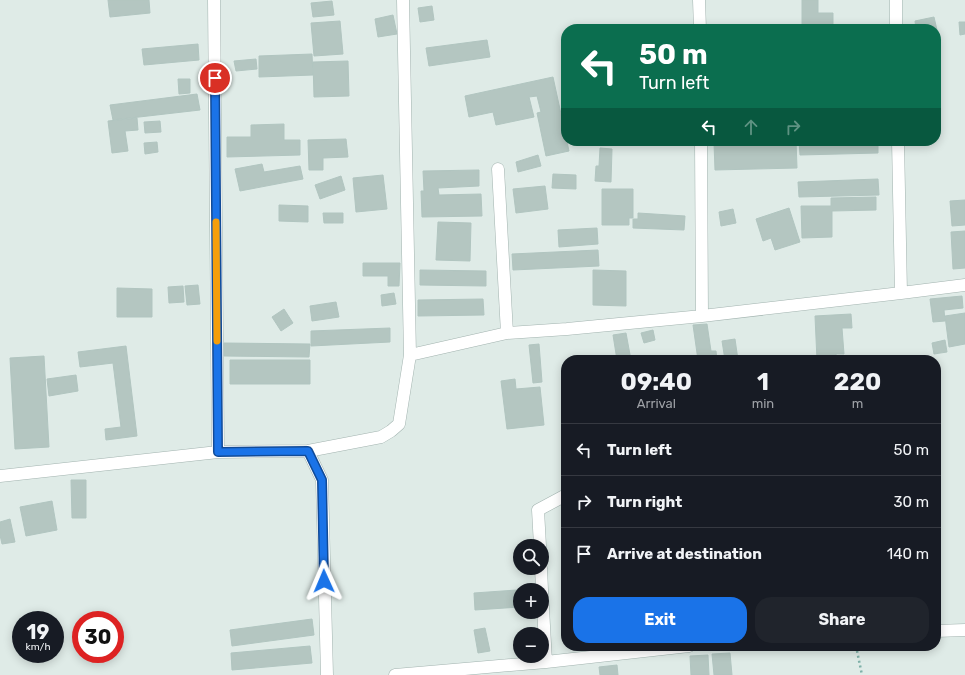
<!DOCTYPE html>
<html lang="en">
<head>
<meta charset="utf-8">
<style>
  body { margin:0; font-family:Rubik,sans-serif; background:#20242c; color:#f1f3f6; height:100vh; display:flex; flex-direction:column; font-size:15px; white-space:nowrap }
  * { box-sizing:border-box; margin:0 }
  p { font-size:13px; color:#9ea1a6 }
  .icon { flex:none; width:22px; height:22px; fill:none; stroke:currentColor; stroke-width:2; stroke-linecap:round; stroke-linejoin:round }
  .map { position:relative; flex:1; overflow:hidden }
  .sheet { position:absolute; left:561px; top:355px; width:380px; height:296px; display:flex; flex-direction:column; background:#171b24; border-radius:16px; box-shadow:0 2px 10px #0003 }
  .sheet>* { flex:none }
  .guide { position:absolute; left:561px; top:24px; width:380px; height:122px; border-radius:16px; box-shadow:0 2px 10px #0003; background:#0b6e4f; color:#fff; overflow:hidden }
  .tools { position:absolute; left:513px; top:539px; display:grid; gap:8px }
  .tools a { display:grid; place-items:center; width:36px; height:36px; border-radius:50%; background:#171b24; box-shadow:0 2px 10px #0003; font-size:20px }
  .speed { position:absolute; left:12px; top:611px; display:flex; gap:8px; font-size:20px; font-weight:700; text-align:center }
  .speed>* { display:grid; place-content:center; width:52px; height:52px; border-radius:50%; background:#171b24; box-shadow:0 2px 10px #0003; line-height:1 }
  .speed small { font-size:10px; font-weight:400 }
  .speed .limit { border:6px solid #d22; background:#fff; color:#111 }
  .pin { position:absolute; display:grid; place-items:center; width:34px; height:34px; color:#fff; margin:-17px; border:2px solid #fff; border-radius:50%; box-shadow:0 1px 4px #0007 }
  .me { position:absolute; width:44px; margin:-22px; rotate:359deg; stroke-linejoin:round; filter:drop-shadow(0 0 3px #0008) }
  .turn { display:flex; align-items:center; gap:14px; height:84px; padding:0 12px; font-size:18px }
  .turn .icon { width:52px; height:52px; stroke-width:2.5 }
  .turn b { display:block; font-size:28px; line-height:34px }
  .lanes { display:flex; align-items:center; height:38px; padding:0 12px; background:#0003; justify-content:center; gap:20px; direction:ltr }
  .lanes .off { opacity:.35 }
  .eta { display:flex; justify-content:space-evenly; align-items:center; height:68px; text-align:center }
  .eta b { font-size:24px; font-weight:700; line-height:28px }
  .action { display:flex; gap:8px; margin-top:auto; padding:8px 12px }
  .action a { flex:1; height:46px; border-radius:16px; background:#1a73e8; color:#fff; font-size:16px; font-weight:700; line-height:46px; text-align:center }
  .action a+a { background:#20242c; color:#f1f3f6 }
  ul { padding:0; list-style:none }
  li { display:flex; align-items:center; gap:12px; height:52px; padding:0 12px; border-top:1px solid #363941 }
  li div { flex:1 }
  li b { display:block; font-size:15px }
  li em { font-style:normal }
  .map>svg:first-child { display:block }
  .building { fill:#b4c6c1; stroke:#b1c5c0 }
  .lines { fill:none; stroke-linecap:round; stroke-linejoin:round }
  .street-casing { stroke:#a2b3af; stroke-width:13 }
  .path { stroke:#7eb0a8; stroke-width:2.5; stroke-dasharray:2 3; stroke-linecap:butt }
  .street { stroke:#fff; stroke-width:12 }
  .route-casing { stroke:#114b97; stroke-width:10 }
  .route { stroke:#1a73e8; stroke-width:7 }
  .slow { stroke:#f59e0b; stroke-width:7 }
</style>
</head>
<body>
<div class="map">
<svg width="965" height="675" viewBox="0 0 965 675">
  <rect width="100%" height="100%" fill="#dfebe7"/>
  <path class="building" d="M108,0h41l1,13 -40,4z
    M802,0h16v13h15v13l-31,-1z
    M332,1l2,14 -21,2 -2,-14z
    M432,6l2,14 -14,2 -2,-14z
    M393,15l4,19 -19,3 -3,-18z
    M934,17l3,13h-1v-1h-20l-1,-8z
    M340,21l3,33 -29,2 -3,-33z
    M959,22h6v12l-5,1z
    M487,40l3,17 -61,9 -3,-18z
    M198,44l1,16 -55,5 -2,-16z
    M312,54l1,21 -54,2v-21z
    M256,59l1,10 -21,2 -2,-10z
    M348,61l1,35 -35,1 -1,-35z
    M553,77l16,74 -23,5 -9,-43 4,-1 -4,-16 -8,1 5,20 -38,8 -3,-13 -24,5 -4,-21z
    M178,79h12v14l-11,1z
    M197,94l3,16 -87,10 -3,-15z
    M137,118l1,12 -13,1 3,20 -16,2 -4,-32z
    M160,121l1,11 -16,1 -1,-11z
    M284,124v16h16v15l-73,2v-20h24v-12z
    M346,139l2,18 -25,1v12h-14l-1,-30z
    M780,141h16l1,27 -82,2 -1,-27z
    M799,141h79v12l-78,2z
    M157,142l1,10 -13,2 -1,-11z
    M600,148l12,1 -1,33 -16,-1 1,-15h3z
    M538,155l3,11 -23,6 -2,-10z
    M262,164l2,8 36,-6 3,13 -63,12 -5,-22z
    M479,170v16l-41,2 1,7 42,-1 1,22 -60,1 -1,-26h3l-1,-20z
    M553,174l23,1v14l-24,-1z
    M383,175l4,34 -31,3 -3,-34z
    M341,176l4,14 -25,9 -5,-14z
    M878,179l1,16 -80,2 -1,-15z
    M545,186l3,23 -32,4 -3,-24z
    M602,189h31v29h-4v7h-27z
    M876,197v13l-44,1v26l-30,1 -1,-32h30v-8z
    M965,200v25l-13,1 -2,-25z
    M279,205l29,1v16l-29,-1z
    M789,208l11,34 -25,8 -4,-12 -8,3 -7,-22z
    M733,209l3,14 -15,3 -2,-14z
    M323,213h20v10h-19z
    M638,213l47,3 -1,14 -51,-2v-9h5z
    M438,222l33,1 -1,38 -34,-1z
    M597,228l1,16 -39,3 -1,-17z
    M965,231v37l-12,1 -2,-37z
    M598,250l1,16 -86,4 -1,-16z
    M363,263h37l-1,23h-11v-10h-25z
    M420,270l66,1v15l-66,-1z
    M593,270l33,1v35l-33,-1z
    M198,285l2,19 -13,1 -2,-19z
    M183,286l1,16 -15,1 -1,-16z
    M117,288l35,1v28h-35z
    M394,293l2,11 -14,2 -1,-11z
    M962,296l1,12 -19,2 1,11 -12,1 -3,-23z
    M483,299l1,16 -66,1v-16z
    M336,302l3,15 -27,4 -2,-15z
    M284,309l9,14 -12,8 -9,-14z
    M965,313v31l-16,3 -4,-31z
    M851,314l1,14h-10l2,26h-8l1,6h-20l-2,-44z
    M707,324l4,27h5l1,9h-19l-5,-35z
    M390,328v14l-79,4v-15z
    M653,330l2,10 -11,3 -3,-10z
    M626,333l5,27h-14l-4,-25z
    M735,339l3,21h-13l-3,-19z
    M945,340l2,12 -13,2 -2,-11z
    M224,343l86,1 -1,13 -85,-1z
    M539,344l3,38 -9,1 -4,-38z
    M126,346l11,90 -31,4 -1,-11 16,-2 -8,-64 -33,4 -2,-15z
    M44,356l5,91 -34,2 -5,-91z
    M230,360h80v24h-80z
    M76,375l2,16 -29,5 -2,-17z
    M515,379l1,10 24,-2 4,38 -37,4 -6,-48z
    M71,480h15v38h-14z
    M52,501l5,29 -31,6 -6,-29z
    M10,519l5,23 -13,2 -2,-9v-13z
    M531,589l1,1h-12v17l-45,3 -1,-17z
    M312,619l2,16 -82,11 -2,-16z
    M485,628l5,23 -12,2 -4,-23z
    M310,646l2,17 -80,7 -1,-17z
    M730,653l2,22h-18l-2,-21z
    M708,655l1,20h-18l-1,-19z
    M617,665l1,10h-18l-1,-8z"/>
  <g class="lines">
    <g class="street-casing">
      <path id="street" d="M214,0l4,452
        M699,0l1,29
        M896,0v29
        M701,141l1,175
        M898,141l3,152
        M498,169l9,164
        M410,355l97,-22 60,-4 135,-13 199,-23 64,-8
        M308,451l14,29 5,195
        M0,476l218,-24 90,-1 73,-14 10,-6 8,-7 11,-69 -7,-355
        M540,546l-2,-36 28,-15
        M541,568l1,22
        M542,590l4,72
        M936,631l29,-1
        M395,675l151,-13 143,-16"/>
    </g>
    <path class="path" d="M856,646l6,29"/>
    <use href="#street" class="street"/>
  </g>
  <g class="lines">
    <g class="route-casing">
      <path id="route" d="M215,78l3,374 90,-1 14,29 2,101"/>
    </g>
    <use href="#route" class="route"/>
    <path class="slow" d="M216,222l1,119"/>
  </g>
</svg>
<div class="tools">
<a><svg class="icon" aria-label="search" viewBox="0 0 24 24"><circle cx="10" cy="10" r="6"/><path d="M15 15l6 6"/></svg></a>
<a>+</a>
<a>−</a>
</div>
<div class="speed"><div>19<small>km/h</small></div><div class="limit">30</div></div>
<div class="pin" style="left:215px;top:78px;background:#d93025"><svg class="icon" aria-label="arrive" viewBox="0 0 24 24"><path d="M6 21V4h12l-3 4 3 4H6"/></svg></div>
<svg class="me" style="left:324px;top:581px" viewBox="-20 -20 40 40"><path d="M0-17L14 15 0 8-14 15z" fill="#1a73e8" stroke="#fff" stroke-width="4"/></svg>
<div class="guide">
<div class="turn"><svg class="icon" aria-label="left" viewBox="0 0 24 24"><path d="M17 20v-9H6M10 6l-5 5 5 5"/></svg><div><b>50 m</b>Turn left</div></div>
<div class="lanes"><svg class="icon" aria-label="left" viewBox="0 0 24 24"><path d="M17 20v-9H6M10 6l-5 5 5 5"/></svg><svg class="icon off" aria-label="ahead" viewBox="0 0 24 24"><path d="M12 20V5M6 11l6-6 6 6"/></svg><svg class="icon off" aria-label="right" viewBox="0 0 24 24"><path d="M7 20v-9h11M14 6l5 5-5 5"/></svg></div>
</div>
<section class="sheet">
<div class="eta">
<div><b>09:40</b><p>Arrival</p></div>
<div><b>1</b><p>min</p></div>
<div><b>220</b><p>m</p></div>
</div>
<ul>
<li><svg class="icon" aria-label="left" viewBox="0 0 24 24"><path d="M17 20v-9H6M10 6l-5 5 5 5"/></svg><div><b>Turn left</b></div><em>50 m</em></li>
<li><svg class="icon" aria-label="right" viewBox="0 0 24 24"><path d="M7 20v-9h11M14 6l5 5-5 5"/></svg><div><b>Turn right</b></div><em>30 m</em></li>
<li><svg class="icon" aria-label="arrive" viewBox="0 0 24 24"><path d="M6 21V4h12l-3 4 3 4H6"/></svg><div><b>Arrive at destination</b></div><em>140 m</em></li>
</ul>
<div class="action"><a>Exit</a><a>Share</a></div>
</section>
</div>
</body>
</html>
